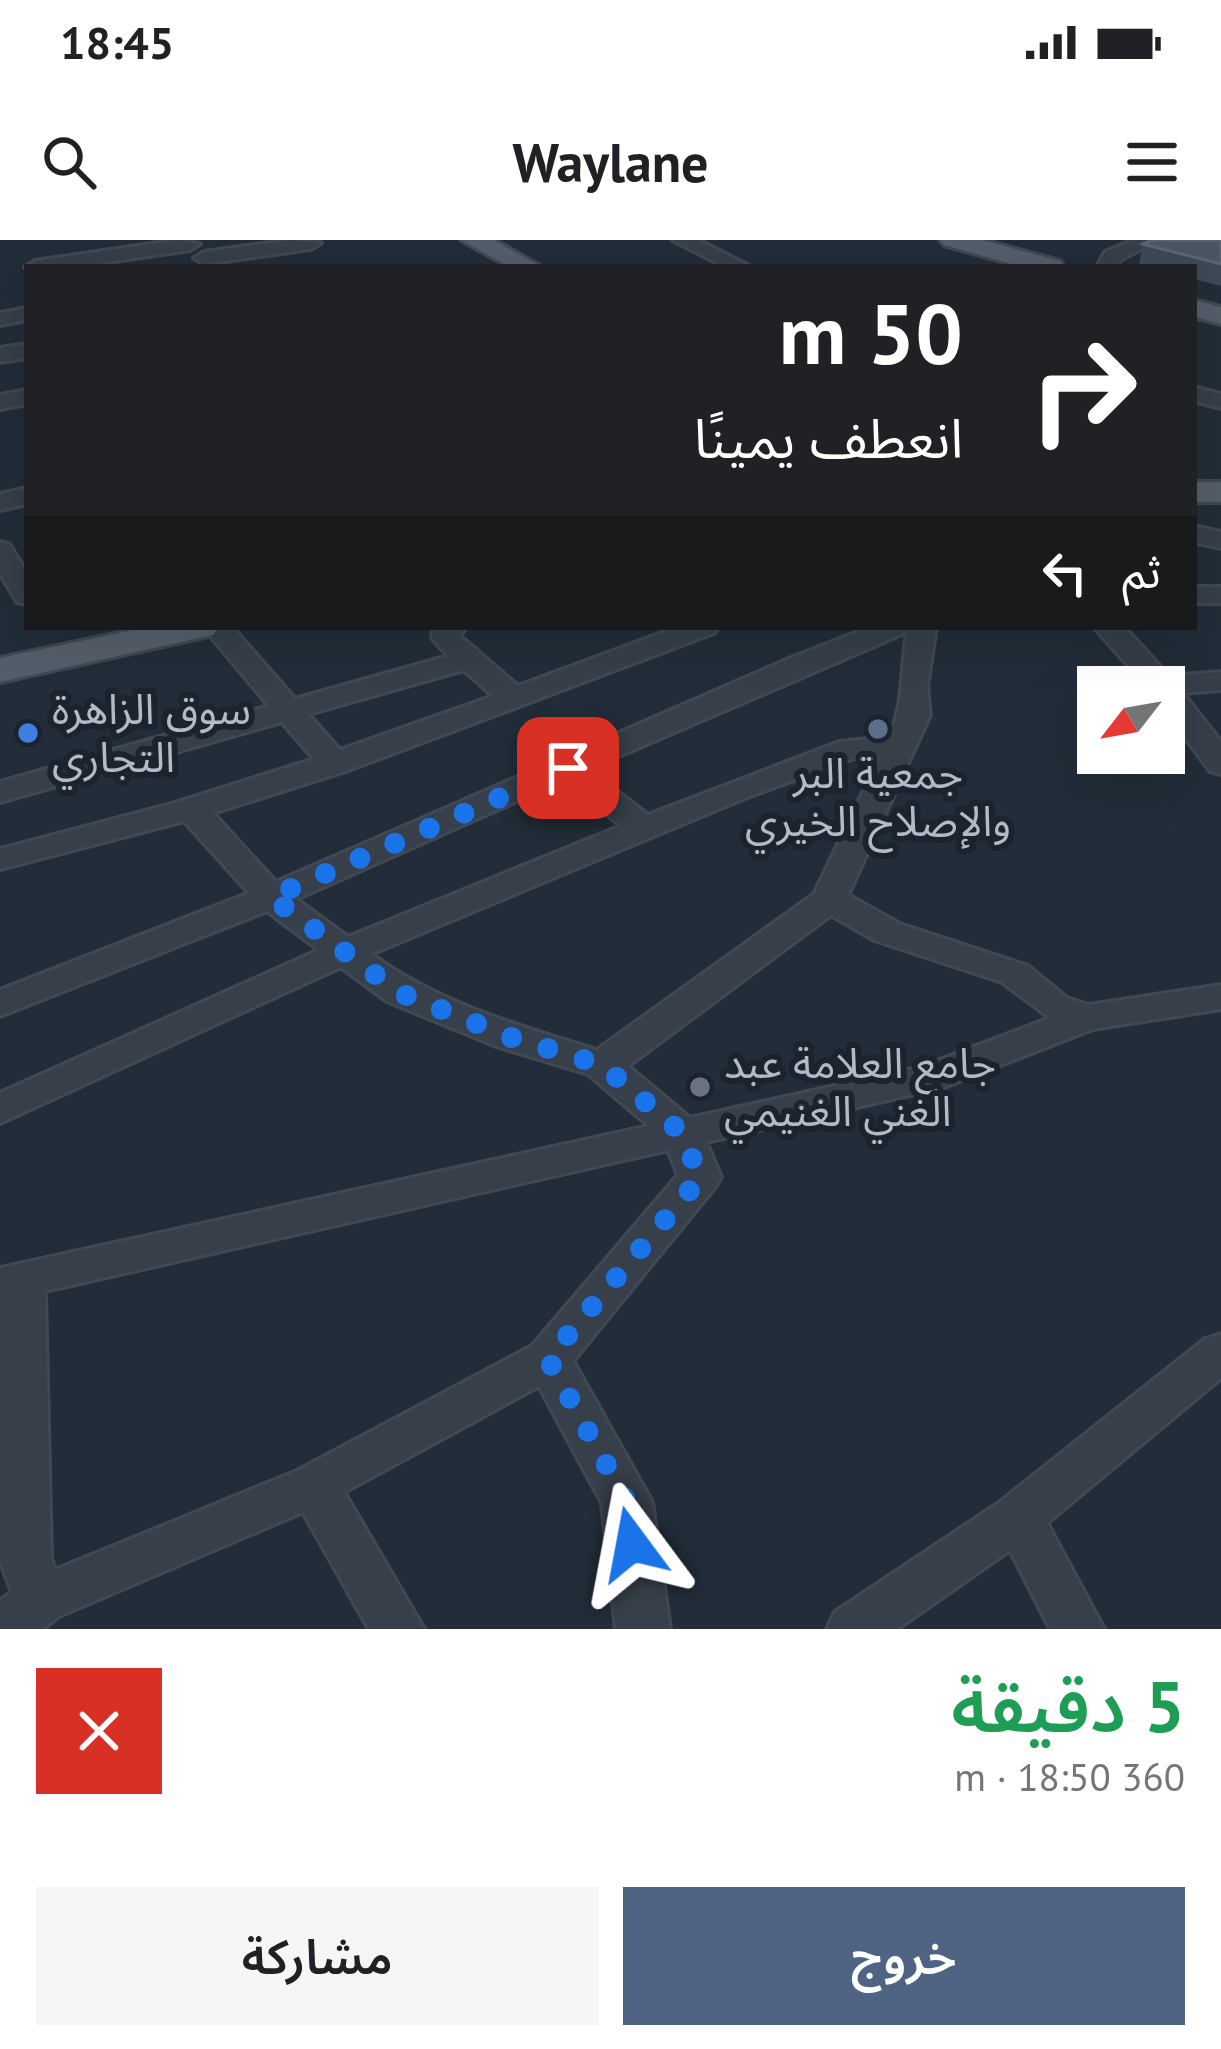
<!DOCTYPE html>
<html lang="ar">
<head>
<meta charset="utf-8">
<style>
  body { margin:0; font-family:"PT Sans","Noto Sans Arabic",sans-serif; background:#f6f6f6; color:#202124; direction:rtl; height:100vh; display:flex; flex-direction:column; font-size:45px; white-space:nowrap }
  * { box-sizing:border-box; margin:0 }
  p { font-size:39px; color:#757577 }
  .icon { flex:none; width:66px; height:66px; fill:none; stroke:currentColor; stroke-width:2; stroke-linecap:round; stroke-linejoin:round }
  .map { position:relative; height:1389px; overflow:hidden; direction:ltr }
  .side { display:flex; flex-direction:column; background:#fff; flex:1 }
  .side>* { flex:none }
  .banner { position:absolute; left:24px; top:24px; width:1173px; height:366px; border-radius:0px; box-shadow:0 12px 48px #0002; direction:rtl; background:#202124; color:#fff; overflow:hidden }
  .needle { width:78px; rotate:239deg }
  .tools { position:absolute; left:1077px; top:426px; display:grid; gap:24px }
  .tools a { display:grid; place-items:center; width:108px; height:108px; border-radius:0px; background:#fff; box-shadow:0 12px 48px #0002; font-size:60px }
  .pin { position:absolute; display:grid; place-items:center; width:102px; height:102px; color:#fff; margin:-51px; border-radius:24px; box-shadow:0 6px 18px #0006 }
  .me { position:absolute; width:132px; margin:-66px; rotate:347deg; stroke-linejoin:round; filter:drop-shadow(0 0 9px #0008) }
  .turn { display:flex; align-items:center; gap:42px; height:252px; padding:0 36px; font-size:54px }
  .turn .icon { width:156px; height:156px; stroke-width:2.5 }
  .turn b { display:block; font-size:84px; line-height:102px }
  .then { display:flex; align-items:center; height:114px; padding:0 36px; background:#0003; gap:24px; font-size:45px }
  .round { display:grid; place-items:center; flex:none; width:126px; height:126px; border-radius:0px; background:#f6f6f6 }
  .headline { display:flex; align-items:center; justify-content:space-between; height:204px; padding:0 36px }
  h1 { font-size:72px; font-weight:600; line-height:90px; color:#1e9e55 }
  .action { display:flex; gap:24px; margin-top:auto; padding:24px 36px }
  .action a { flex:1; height:138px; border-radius:0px; background:#4e6482; color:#fff; font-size:48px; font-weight:600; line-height:138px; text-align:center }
  .action a+a { background:#f6f6f6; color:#202124 }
  .status { display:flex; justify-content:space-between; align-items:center; height:84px; padding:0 60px; background:#fff; direction:ltr }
  .status svg { height:33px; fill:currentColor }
  header { display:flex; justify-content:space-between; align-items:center; height:156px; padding:0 36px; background:#fff; font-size:54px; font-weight:600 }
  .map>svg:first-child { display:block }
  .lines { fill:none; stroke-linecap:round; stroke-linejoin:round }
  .minor-casing { stroke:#3f4853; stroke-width:6 }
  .major-casing { stroke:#3f4853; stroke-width:6 }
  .minor { fill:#363f4a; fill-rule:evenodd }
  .major { fill:#545e6a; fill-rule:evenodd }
  .wall { fill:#3e4958 }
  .building { fill:#4a5664; stroke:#5a6573; stroke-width:3 }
  .route { stroke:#1a73e8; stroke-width:21; stroke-dasharray:0 37.8 }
  .service-dot { fill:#5c6f8a; stroke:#1b242e; stroke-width:4.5 }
  .shop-dot { fill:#3f7fe0; stroke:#1b242e; stroke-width:4.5 }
  .worship-dot { fill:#6b7280; stroke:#1b242e; stroke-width:4.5 }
  .labels { text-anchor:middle; stroke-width:12; stroke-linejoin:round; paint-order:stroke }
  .poi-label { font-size:42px; fill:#b1bac6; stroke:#1b242e; text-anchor:start }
</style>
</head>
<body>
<div class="status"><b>18:45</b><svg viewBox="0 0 49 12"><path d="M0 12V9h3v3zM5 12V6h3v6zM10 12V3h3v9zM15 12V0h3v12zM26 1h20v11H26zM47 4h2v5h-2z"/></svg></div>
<header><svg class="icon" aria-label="menu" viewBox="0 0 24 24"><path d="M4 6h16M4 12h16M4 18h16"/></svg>Waylane<svg class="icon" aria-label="search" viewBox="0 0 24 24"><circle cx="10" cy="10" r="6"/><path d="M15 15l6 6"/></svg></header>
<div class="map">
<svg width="1221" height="1389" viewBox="0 0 1221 1389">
  <rect width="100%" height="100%" fill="#222d39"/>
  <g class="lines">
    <g class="minor-casing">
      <path id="minor" d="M178,0l22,4 -10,6 -116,17h-49l10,-6z
        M291,0l30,3 -10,6 -107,15 -10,-6 10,-6z
        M673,0h25l53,27h-26z
        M1134,0h25l-39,20 -3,7h-20l8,-15z
        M27,68v12l-27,5v-12z
        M27,104v14l-27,4v-14z
        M1194,147l27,7v14l-27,-7z
        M27,150v14l-27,5v-14z
        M27,248v16l-27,6v-16z
        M1194,286l27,6v16l-27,-6z
        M0,302l9,2 18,29v31l-10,-2 -17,-29z
        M1194,347h27v16h-27z
        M203,387h29l63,72 153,-43 -16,-18 2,-11h32l-6,9 58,50 160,-59h40l-4,6 -368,138 -133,42 63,69 515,-224 79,-31h66l-9,60 3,28 -82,180 52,29 128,42 39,32 22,7 132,-20v24l-128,20 -149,58 -238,55 15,35 -6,10 -142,174 79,141 18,127h-54l-14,-126 -63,-117 -195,106 80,137h-55l-66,-117 -244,104 -16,13h-43v-28l12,-9 -12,-32v-292l649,-142 -61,-52 -92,-28 -109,-45 -46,-34 -341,156v-30l319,-143 -52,-39 -267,105v-26l249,-97 -65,-72 -184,48v-20l168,-44 146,-46 -32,-37 -282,80v-20l269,-76zM907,392c-6,35 -3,75 -18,105l-50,5 -191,73 -59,-46zM464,430l29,26 -153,54 -32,-36zM880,517l-66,137 -217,156c-79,-24 -159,-47 -226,-96l374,-156 109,-40zM564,540l57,46 -273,111 -52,-38zM831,675l43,25 128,42 48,36 -129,49 -231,51 -62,-52zM668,910l10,25 -146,171 -235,125 -242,99 -4,-12 -6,-267z
        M1094,387h30l45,49 52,-4v18l-38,3 38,49v32l-11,-3 -46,-62v-22h-17z
        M1221,1094v44l-174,145 57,106h-54l-40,-79 -113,79h-70l8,-17 165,-110 205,-163z"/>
    </g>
    <g class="major-casing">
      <path id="major" d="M461,0h33l48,27h-33z
        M940,0h42l78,21 4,6h-42l-78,-22z
        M1194,60l27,7v17l-27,-7z
        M1194,242h27v20h-27z
        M147,387h72l-6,8 -213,47v-24z"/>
    </g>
    <use href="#minor" class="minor"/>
    <use href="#major" class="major"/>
  </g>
  <path class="wall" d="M1221,0v46l-27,-7v-12h-44l-11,-3 4,-20z"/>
  <path class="building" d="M1152,0h69v24l-78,-20z"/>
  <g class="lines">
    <path class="route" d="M568,528l-297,129 129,96 110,44 92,28 80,68 18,45 -152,181 79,143 5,42"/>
  </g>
  <circle class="service-dot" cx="878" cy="489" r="12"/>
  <circle class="shop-dot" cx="28" cy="493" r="12"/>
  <circle class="worship-dot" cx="700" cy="847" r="12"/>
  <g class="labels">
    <g class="poi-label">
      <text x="52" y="484">سوق الزاهرة<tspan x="52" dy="48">التجاري</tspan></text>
      <text x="878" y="548" text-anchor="middle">جمعية البر<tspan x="878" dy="48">والإصلاح الخيري</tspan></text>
      <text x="724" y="838">جامع العلامة عبد<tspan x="724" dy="48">الغني الغنيمي</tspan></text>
    </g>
  </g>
</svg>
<div class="tools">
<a><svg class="needle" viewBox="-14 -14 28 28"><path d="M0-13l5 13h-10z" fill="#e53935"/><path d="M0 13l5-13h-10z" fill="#757577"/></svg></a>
</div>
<div class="pin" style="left:568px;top:528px;background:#d93025"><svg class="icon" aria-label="arrive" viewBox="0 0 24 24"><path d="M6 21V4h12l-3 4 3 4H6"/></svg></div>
<svg class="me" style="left:632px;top:1304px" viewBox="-20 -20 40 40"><path d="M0-17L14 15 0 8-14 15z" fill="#1a73e8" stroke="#fff" stroke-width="4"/></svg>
<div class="banner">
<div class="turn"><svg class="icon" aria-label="right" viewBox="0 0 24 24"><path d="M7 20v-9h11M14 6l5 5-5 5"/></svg><div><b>50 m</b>انعطف يمينًا</div></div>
<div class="then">ثم<svg class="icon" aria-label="left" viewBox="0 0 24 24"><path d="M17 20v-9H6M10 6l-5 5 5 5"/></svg></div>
</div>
</div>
<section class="side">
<div class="headline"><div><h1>5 دقيقة</h1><p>360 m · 18:50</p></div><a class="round" style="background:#d93025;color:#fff"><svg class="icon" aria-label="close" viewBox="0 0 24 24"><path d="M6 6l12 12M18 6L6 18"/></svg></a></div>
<div class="action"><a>خروج</a><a>مشاركة</a></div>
</section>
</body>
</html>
